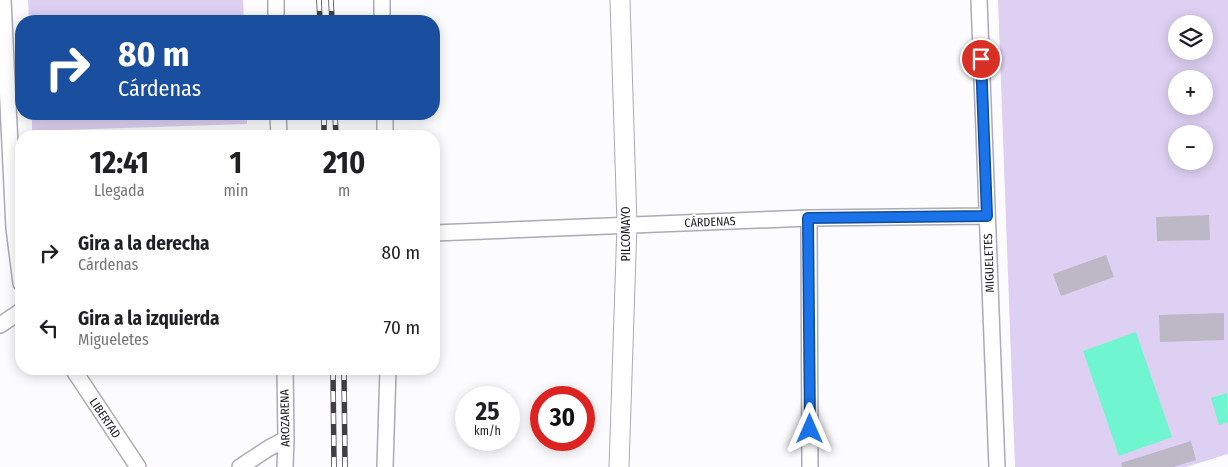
<!DOCTYPE html>
<html lang="es">
<head>
<meta charset="utf-8">
<style>
  body { margin:0; font-family:"Fira Sans Condensed",sans-serif; background:#f6f6f6; color:#202124; height:100vh; display:flex; flex-direction:column; font-size:19px; white-space:nowrap }
  * { box-sizing:border-box; margin:0 }
  p { font-size:16px; color:#757577 }
  .icon { flex:none; width:28px; height:28px; fill:none; stroke:currentColor; stroke-width:2; stroke-linecap:round; stroke-linejoin:round }
  .map { position:relative; flex:1; overflow:hidden }
  .drawer { position:absolute; left:15px; top:130px; width:425px; height:245px; display:flex; flex-direction:column; background:#fff; border-radius:20px; box-shadow:0 2px 12px #0003 }
  .drawer>* { flex:none }
  .guide { position:absolute; left:15px; top:15px; width:425px; height:105px; border-radius:20px; box-shadow:0 2px 12px #0003; background:#1a4fa0; color:#fff; overflow:hidden }
  .fabs { position:absolute; left:1168px; top:15px; display:grid; gap:10px }
  .fabs a { display:grid; place-items:center; width:45px; height:45px; border-radius:50%; background:#fff; box-shadow:0 2px 12px #0003; font-size:25px }
  .speed { position:absolute; left:455px; top:386px; display:flex; gap:10px; font-size:25px; font-weight:700; text-align:center }
  .speed>* { display:grid; place-content:center; width:65px; height:65px; border-radius:50%; background:#fff; box-shadow:0 2px 12px #0003; line-height:1 }
  .speed small { font-size:12px; font-weight:400 }
  .speed .limit { border:8px solid #d22; background:#fff; color:#111 }
  .pin { position:absolute; display:grid; place-items:center; width:42px; height:42px; color:#fff; margin:-21px; border:2px solid #fff; border-radius:50%; box-shadow:0 1px 5px #0007 }
  .me { position:absolute; width:55px; margin:-28px; rotate:0deg; stroke-linejoin:round; filter:drop-shadow(0 0 4px #0008) }
  .turn { display:flex; align-items:center; gap:18px; height:105px; padding:0 20px; font-size:22px }
  .turn .icon { width:65px; height:65px; stroke-width:2.5 }
  .turn b { display:block; font-size:35px; line-height:42px }
  .eta { display:flex; justify-content:space-evenly; align-items:center; height:85px; text-align:center }
  .eta b { font-size:30px; font-weight:700; line-height:35px }
  ul { padding:0; list-style:none }
  li { display:flex; align-items:center; gap:15px; height:75px; padding:0 20px }
  li div { flex:1 }
  li b { display:block; font-size:19px }
  li em { font-style:normal }
  .map>svg:first-child { display:block }
  .green { fill:#ddd0f2; fill-rule:evenodd }
  .water { fill:#70f5d1 }
  .building { fill:#bdb8c6 }
  .lines { fill:none; stroke-linecap:round; stroke-linejoin:round }
  .minor-casing { stroke:#aea9b6; stroke-width:18 }
  .tertiary-casing { stroke:#aea9b6; stroke-width:21 }
  .minor { stroke:#fff; stroke-width:15 }
  .tertiary { stroke:#fff; stroke-width:19 }
  .rail-casing { stroke:#413f44; stroke-width:5.5 }
  .rail { stroke:#fff; stroke-width:4; stroke-dasharray:11; stroke-linecap:butt }
  .route-casing { stroke:#114b97; stroke-width:12 }
  .route { stroke:#1a73e8; stroke-width:9 }
  .labels { text-anchor:middle; stroke-width:4; stroke-linejoin:round; paint-order:stroke }
  .street-label { font-size:12px; fill:#1a181d; stroke:#fff }
</style>
</head>
<body>
<div class="map">
<svg width="1228" height="467" viewBox="0 0 1228 467">
  <rect width="100%" height="100%" fill="#fcfbfd"/>
  <path class="green" d="M28,0h215l1,21h-215z
    M998,0h230v454l-42,13h-171zM1176,24h28v27h-28zM1176,79h28v27h-28zM1176,134h28v27h-28z
    M32,114h215v10l-215,7z"/>
  <path class="water" d="M1136,332l36,105 -53,19 -36,-105z
    M1227,393l1,29 -9,3 -8,-27z"/>
  <path class="building" d="M1209,215l1,25 -53,1 -1,-24z
    M1106,255l8,22 -53,19 -8,-22z
    M1224,313v27l-64,2 -1,-27z
    M1191,441l5,19 -23,7h-51l-1,-4z"/>
  <g class="lines">
    <g class="minor-casing">
      <path id="minor" d="M3,0l11,228 7,55
        M276,0v21
        M382,0v21
        M979,0l18,467
        M278,114l1,22
        M385,114v22
        M809,218l1,249
        M434,233l375,-15 178,-2
        M0,325l21,-14
        M73,369l65,98
        M285,369l1,70 -1,28
        M240,467l29,-19 17,-9
        M385,467l3,-98"/>
    </g>
    <g class="tertiary-casing">
      <path id="tertiary" d="M619,467l8,-243 -7,-224"/>
    </g>
    <use href="#minor" class="minor"/>
    <use href="#tertiary" class="tertiary"/>
    <g class="rail-casing">
      <path id="rail" d="M319,0l1,21
        M331,0l1,21
        M324,114v22
        M335,114l1,22
        M333,369l1,98
        M344,369l1,98"/>
    </g>
    <use href="#rail" class="rail"/>
  </g>
  <g class="lines">
    <g class="route-casing">
      <path id="route" d="M810,429l-2,-211 179,-2 -6,-157"/>
    </g>
    <use href="#route" class="route"/>
  </g>
  <g class="labels">
    <g class="street-label">
      <text transform="translate(710 222) rotate(-2)" y="4">CÁRDENAS</text>
      <text transform="translate(626 234) rotate(-90)" y="4">PILCOMAYO</text>
      <text transform="translate(989 263) rotate(-92)" y="4">MIGUELETES</text>
      <text transform="translate(105 418) rotate(56)" y="4">LIBERTAD</text>
      <text transform="translate(285 418) rotate(-91)" y="4">AROZARENA</text>
    </g>
  </g>
</svg>
<div class="fabs">
<a><svg class="icon" aria-label="layers" viewBox="0 0 24 24"><path d="M12 4l9 5-9 5-9-5zM3 14l9 5 9-5"/></svg></a>
<a>+</a>
<a>−</a>
</div>
<div class="speed"><div>25<small>km/h</small></div><div class="limit">30</div></div>
<div class="pin" style="left:981px;top:59px;background:#d93025"><svg class="icon" aria-label="arrive" viewBox="0 0 24 24"><path d="M6 21V4h12l-3 4 3 4H6"/></svg></div>
<svg class="me" style="left:810px;top:429px" viewBox="-20 -20 40 40"><path d="M0-17L14 15 0 8-14 15z" fill="#1a73e8" stroke="#fff" stroke-width="4"/></svg>
<div class="guide">
<div class="turn"><svg class="icon" aria-label="right" viewBox="0 0 24 24"><path d="M7 20v-9h11M14 6l5 5-5 5"/></svg><div><b>80 m</b>Cárdenas</div></div>
</div>
<section class="drawer">
<div class="eta">
<div><b>12:41</b><p>Llegada</p></div>
<div><b>1</b><p>min</p></div>
<div><b>210</b><p>m</p></div>
</div>
<ul>
<li><svg class="icon" aria-label="right" viewBox="0 0 24 24"><path d="M7 20v-9h11M14 6l5 5-5 5"/></svg><div><b>Gira a la derecha</b><p>Cárdenas</p></div><em>80 m</em></li>
<li><svg class="icon" aria-label="left" viewBox="0 0 24 24"><path d="M17 20v-9H6M10 6l-5 5 5 5"/></svg><div><b>Gira a la izquierda</b><p>Migueletes</p></div><em>70 m</em></li>
</ul>
</section>
</div>
</body>
</html>
